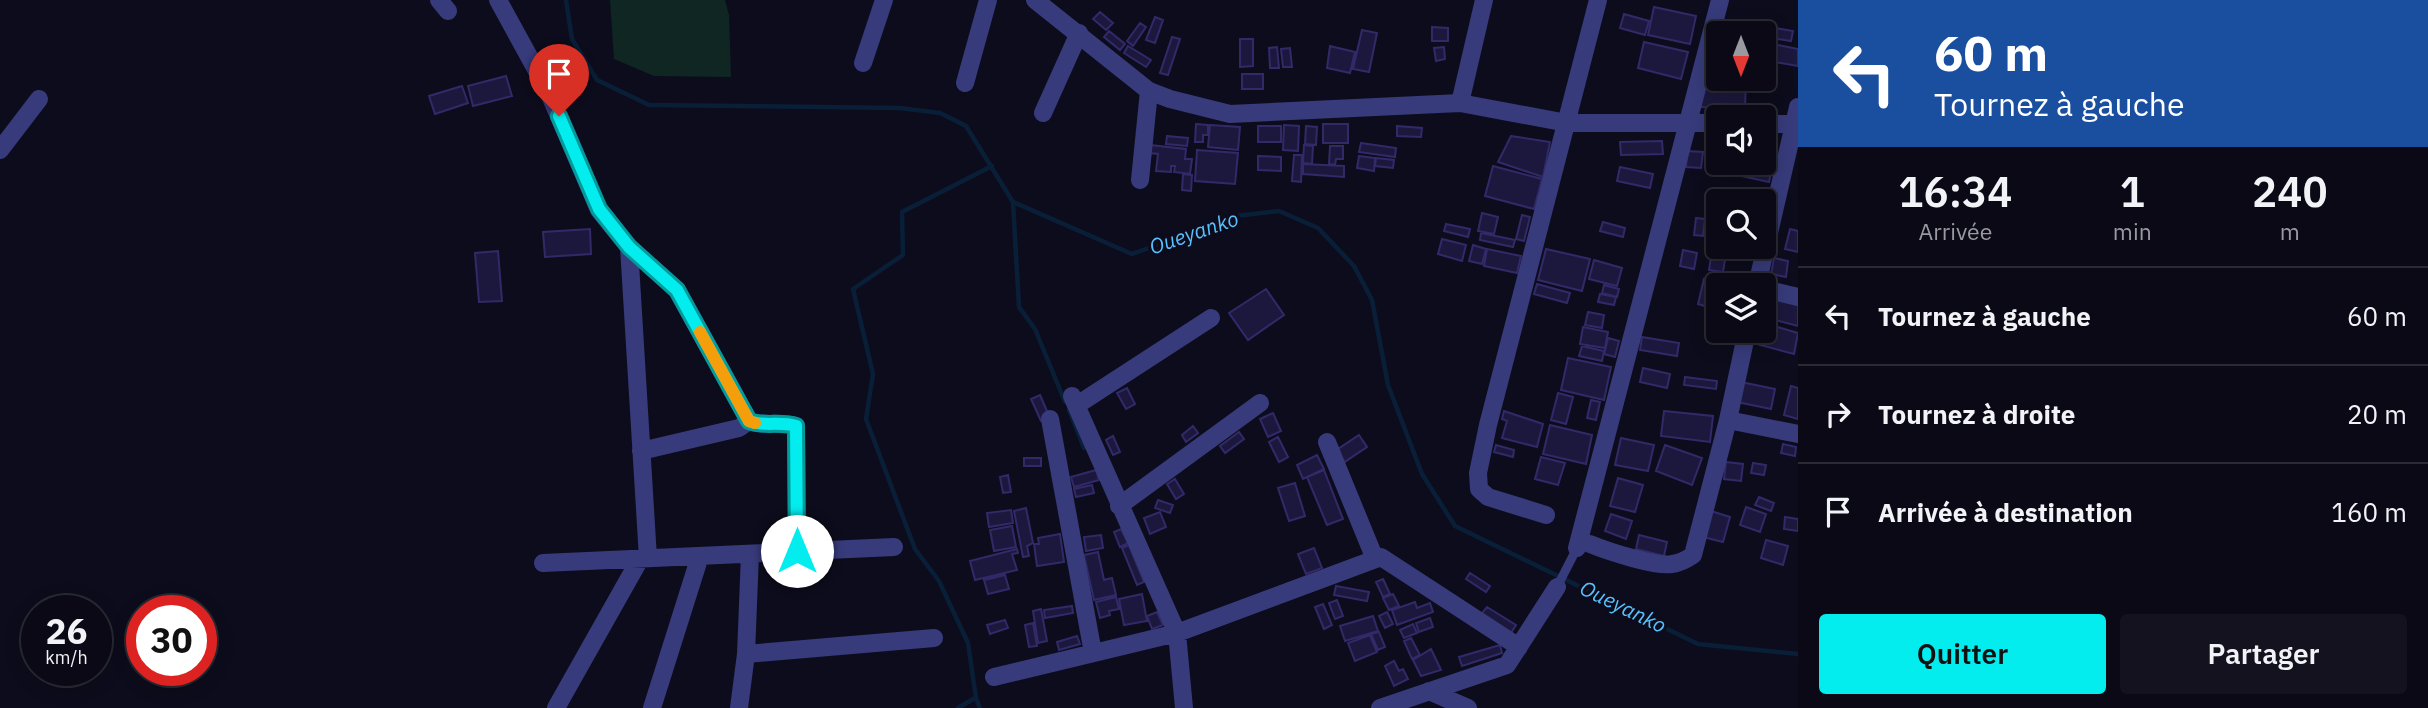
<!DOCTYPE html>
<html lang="fr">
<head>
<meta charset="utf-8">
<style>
  body { margin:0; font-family:"IBM Plex Sans",sans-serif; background:#13121e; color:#f1f3f6; height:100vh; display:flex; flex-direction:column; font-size:26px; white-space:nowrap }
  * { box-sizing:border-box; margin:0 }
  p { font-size:23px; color:#999aa0 }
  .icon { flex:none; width:38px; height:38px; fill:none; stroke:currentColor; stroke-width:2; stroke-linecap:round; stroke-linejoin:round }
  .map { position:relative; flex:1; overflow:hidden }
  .sheet { display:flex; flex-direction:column; background:#0a0915; width:630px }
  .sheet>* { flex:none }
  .banner { background:#1a4fa0; color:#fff; overflow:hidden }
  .needle { width:46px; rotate:180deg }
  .fabs { position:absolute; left:1706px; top:21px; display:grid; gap:14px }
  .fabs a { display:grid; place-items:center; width:70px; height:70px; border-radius:7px; background:#0a0915; box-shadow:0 4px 18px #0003,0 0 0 2px #2a2a34; font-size:35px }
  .speed { position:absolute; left:21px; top:595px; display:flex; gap:14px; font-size:35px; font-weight:700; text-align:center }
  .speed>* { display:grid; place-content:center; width:91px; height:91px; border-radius:50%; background:#0a0915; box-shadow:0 4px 18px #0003,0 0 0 2px #2a2a34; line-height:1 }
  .speed small { font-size:18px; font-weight:400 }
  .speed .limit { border:10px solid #d22; background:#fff; color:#111 }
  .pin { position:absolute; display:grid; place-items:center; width:60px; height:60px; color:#fff; margin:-72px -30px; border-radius:50% 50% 50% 0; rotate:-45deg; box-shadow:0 0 7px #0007 }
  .pin .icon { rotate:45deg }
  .me { position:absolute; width:77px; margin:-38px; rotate:0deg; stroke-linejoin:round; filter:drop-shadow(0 0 5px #0008) }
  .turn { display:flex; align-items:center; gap:24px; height:147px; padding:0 21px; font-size:32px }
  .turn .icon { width:91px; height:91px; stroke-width:2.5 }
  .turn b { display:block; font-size:49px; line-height:60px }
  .eta { display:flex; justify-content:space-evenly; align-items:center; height:119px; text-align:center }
  .eta b { font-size:42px; font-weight:600; line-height:49px }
  .cta { display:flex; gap:14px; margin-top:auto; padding:14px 21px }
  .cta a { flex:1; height:80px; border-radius:7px; background:#04edee; color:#111; font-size:28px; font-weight:600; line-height:80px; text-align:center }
  .cta a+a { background:#13121e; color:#f1f3f6 }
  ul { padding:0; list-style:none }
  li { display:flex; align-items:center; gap:21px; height:98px; padding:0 21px; border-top:2px solid #2a2a34 }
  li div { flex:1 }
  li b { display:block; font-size:26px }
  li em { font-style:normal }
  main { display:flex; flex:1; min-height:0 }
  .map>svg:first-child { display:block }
  .green { fill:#0f2623 }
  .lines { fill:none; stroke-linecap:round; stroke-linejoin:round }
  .stream { stroke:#091f38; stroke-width:4.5 }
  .building { fill:#1c183d; stroke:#312a69; stroke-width:2 }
  .service { stroke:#373b7b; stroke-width:9 }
  .minor { stroke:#373b7b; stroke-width:18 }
  .tertiary { stroke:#373b7b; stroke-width:18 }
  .route-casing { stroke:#039a9b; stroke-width:18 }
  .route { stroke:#04edee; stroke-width:12 }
  .slow { stroke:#f59e0b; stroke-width:12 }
  .labels { text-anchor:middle; stroke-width:7; stroke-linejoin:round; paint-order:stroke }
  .water-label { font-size:21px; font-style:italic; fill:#58c0fc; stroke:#0d0c1c }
</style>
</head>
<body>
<main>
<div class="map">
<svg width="1798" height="708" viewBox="0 0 1798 708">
  <rect width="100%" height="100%" fill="#0d0c1c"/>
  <path class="green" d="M610,0h115l4,15 2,62 -77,-1 -40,-17z"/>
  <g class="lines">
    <path class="stream" d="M566,0l6,39 25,41 52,25 251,3 40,5 26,13 47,76 119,52 104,-38 43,-5 39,17 36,38 18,34 16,85 34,89 33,52 243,118 100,10
      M1013,202l6,105 16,22 30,73
      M1069,410l15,38
      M958,708l17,-10
      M980,708l-4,-10 -8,-55 -29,-62 -24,-32 -49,-130 7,-45 -20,-85 50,-34 -1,-43 90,-46"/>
  </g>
  <path class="building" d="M1654,7l42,9 -6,28 -42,-9z
    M1100,12l13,11 -7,7 -13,-11z
    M1624,14l25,7 -4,14 -25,-7z
    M1155,17l8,3 -8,23 -9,-3z
    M1140,23l6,4 -13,19 -6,-5z
    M1763,26l30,5 -2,10 -27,-4z
    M1432,27l16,1v13h-16z
    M1362,30l15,3 -8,39 -16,-3z
    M1109,31l16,13 -5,6 -16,-13z
    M1172,37l8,2 -12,36 -8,-2z
    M1240,39h13v27l-13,1z
    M1644,42l44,10 -7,27 -43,-11z
    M1773,44l25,5v17l-29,-5z
    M1128,46l23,14 -5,7 -22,-14z
    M1330,46l25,6 -5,21 -23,-5z
    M1277,47l2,21h-9l-1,-20z
    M1444,47l1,12 -9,2 -2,-13z
    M1290,48l2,19h-9l-2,-18z
    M1701,72l17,1v6h28l-1,29 -44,-1z
    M1242,74h21v15h-21z
    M506,76l6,20 -39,10 -5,-20z
    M462,86l6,17 -33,11 -6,-18z
    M1196,124l12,1v10h-5v7h-8z
    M1323,124h25v19h-25z
    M1210,125l30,2 -2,23 -30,-3z
    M1284,125l15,1 -1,25 -15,-1z
    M1258,126h23v16h-23z
    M1306,126l11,1 -1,18 -11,-1z
    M1397,126l25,2 -1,9 -24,-1z
    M1167,136l21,2 -1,8 -21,-2z
    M1511,136l39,6 -7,35 -45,-15z
    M1662,141l1,13 -42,1 -1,-13z
    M1361,143l35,5 -1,9 -36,-5z
    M1764,143l13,3 -8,36 -41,-9 2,-10h34z
    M1150,145l36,4 -1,10h7l-2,15 -16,-2 1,-6h-4v6l-15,-1 2,-17 -9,-1z
    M1304,145l9,1 -1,18 -9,-1z
    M1330,146h13v13h-7l-1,6 -6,-1z
    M1197,150l41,3 -3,31 -40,-3z
    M1687,151l16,1 -2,16 -15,-1z
    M1294,155h8l-1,27 -9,-1z
    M1258,156l23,1v14l-23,-1z
    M1359,156l16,2 -1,13 -17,-3z
    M1376,158l18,2 -1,8 -18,-2z
    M1303,164l41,2v11l-41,-3z
    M1493,166l49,13 -8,30 -49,-13z
    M1620,167l33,7 -3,14 -33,-7z
    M1183,174l9,1 -1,16 -9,-1z
    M1730,188l32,7 -1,6h-34z
    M1482,213l16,4 -4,17 -16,-3z
    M1522,215l8,2 -6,24 -8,-2z
    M1696,218l9,1 -2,17 -9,-1z
    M1603,222l22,6 -2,9 -23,-6z
    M1446,224l24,5 -2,8 -24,-6z
    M590,229l1,25 -46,3 -2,-25z
    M1790,229l8,2v21l-13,-3z
    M1481,233l34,7 -2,7 -33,-7z
    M1442,239l24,6 -4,16 -24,-7z
    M1713,244h5v3h9l-4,25 -14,-2z
    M1473,245l13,4 -4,15 -13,-3z
    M1487,249l34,7 -4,17 -33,-7z
    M1546,249l44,10 -8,32 -44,-11z
    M1683,250l14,3 -3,16 -14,-3z
    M498,251l4,50 -23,1 -4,-49z
    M1774,258l14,3 -2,16 -15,-3z
    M1594,260l28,8 -5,18 -28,-7z
    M1704,279l25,6h-11v25l-20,-6z
    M1537,284l33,9 -3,10 -33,-9z
    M1604,285l15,4 -2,8 -15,-4z
    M1266,289l18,26 -36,25 -19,-27z
    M1600,294l16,3 -2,8 -16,-3z
    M1768,296l30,7v23l-34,-9z
    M1588,312l16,3 -2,13 -17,-3z
    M1764,323l34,10 -4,21 -37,-10 4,-13h3z
    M1583,327l25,5 -3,16 -25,-4z
    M1642,337l37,6 -2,13 -37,-6z
    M1608,338l11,3 -4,16 -11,-3z
    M1582,346l22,5 -2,10 -23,-5z
    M1568,358l43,9 -7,33 -43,-10z
    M1643,368l27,6 -3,14 -27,-6z
    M1685,377l32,4 -1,8 -32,-4z
    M1741,382l34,7 -4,20 -34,-7z
    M1791,386l7,2v31l-14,-4z
    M1127,388l8,16 -9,5 -9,-16z
    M1558,393l15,4 -7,27 -15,-4z
    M1040,395l10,23 -9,3 -10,-22z
    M1591,400l9,2 -4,18 -9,-2z
    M1504,411l39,13 -6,23 -35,-9 5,-17 -5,-2z
    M1664,411l49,5 -3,26 -49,-6z
    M1273,413l8,18 -13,6 -8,-18z
    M1550,425l42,10 -6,29 -43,-10z
    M1193,426l5,7 -12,9 -4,-7z
    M1239,432l5,7 -19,14 -5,-7z
    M1359,435l8,12 -24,16 -8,-12z
    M1113,436l7,16 -7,3 -7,-15z
    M1278,437l10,20 -9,5 -10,-20z
    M1621,438l33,7 -6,26 -33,-6z
    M1783,444l13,3 -1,9 -14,-3z
    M1496,445l18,5 -1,7 -19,-5z
    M1665,445l37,13 -10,27 -36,-14z
    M1317,455l7,14 -21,10 -6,-14z
    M1541,457l24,6 -7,22 -23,-6z
    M1024,458h17v8h-17z
    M1726,462l17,2 -2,17 -17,-2z
    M1753,463l13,2 -2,10 -13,-2z
    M1096,470l3,10 -25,7 -3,-10z
    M1324,470l19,49 -16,6 -20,-48z
    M1008,475l3,17 -8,1 -3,-16z
    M1618,478l25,7 -8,27 -25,-6z
    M1175,479l9,15 -8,5 -9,-15z
    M1295,483l10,33 -16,5 -11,-33z
    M1092,485l2,8 -18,4 -2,-8z
    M1759,497l15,6 -3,8 -16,-6z
    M1158,500l15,5 -3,8 -15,-5z
    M1746,507l20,7 -6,18 -20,-7z
    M1026,508l7,35 -6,3 2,10 -6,1 -9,-46z
    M1011,510l2,13 -24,4 -2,-14z
    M1711,511l19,6 -7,25 -20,-5z
    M1160,512l6,15 -16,7 -6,-16z
    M1611,514l21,7 -6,18 -21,-8z
    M1785,517l13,2v12l-14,-2z
    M1012,526l4,21 -22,4 -4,-21z
    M1121,529l7,14 -8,4 -6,-15z
    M1060,534l4,28 -27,4 -3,-22h5l-1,-6z
    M1101,535l2,13 -17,3 -2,-14z
    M1639,535l28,7 -3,14 -28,-7z
    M1766,540l22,6 -5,19 -22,-7z
    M1129,545l15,37 -7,3 -15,-37z
    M1314,548l8,20 -16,6 -8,-20z
    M1017,549l1,4 -6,1 5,16 -42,10 -5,-19z
    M1098,552l6,28 8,-2 4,17 -22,5 -10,-45z
    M1470,573l20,13 -4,6 -20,-13z
    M1005,575l4,14 -21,5 -4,-14z
    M1383,579l7,15 -7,3 -7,-15z
    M1336,586l33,6 -2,9 -33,-6z
    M1142,594l5,27 -23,4 -5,-26z
    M1393,594l6,12 -10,4 -6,-12z
    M1116,597l3,12 -10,2 1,4 -10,3 -4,-16z
    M1337,600l6,16 -8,3 -6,-16z
    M1415,602l2,6 13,-5 3,9 -36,13 -5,-15z
    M1323,604l9,21 -8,4 -9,-22z
    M1072,606l1,7 -28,5 -1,-8z
    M1487,607l29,18 -7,11 -30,-19z
    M1041,609l6,32 -9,2 -5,-32z
    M1157,612l6,13 -11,4 -5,-13z
    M1387,612l6,12 -8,4 -6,-12z
    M1373,616l5,15 -33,10 -5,-15z
    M1430,618l3,9 -14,5 -3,-9z
    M1005,620l3,8 -18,6 -3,-9z
    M1033,623l4,23 -8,1 -4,-22z
    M1413,624l4,9 -13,5 -4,-8z
    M1379,632l6,15 -7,3 -7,-16z
    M1370,635l7,17 -22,9 -7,-18z
    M1077,636l3,8 -21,6 -2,-8z
    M1411,638l9,17 -8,4 -8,-18z
    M1500,645l2,8 -40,13 -3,-9z
    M1431,649l10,21 -20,6 -8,-16z
    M1394,661l5,10 4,-2 5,10 -14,7 -9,-20z"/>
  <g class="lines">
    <path class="service" d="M1557,587l20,-39"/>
    <path class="minor" d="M439,0l9,11
      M498,0l51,93 50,117 30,37 48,43 72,131c14,6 32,0 47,5l1,125
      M863,63l21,-63
      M965,83l23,-83
      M1460,103l24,-103
      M1043,113l36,-80
      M0,150l39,-51
      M1140,180l9,-89
      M629,247l19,311
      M1757,285l41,-178
      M1764,289l34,8
      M1072,396l105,237 7,75
      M1077,405l134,-87
      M1050,419l43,234
      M1728,420l19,-89
      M1327,442l48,117
      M641,451l98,-23 10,-7
      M1119,506l141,-103
      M1546,515l-58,-18 -9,-8 -1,-16 10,-48 110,-425
      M1590,544c17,7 66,23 82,20 8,-1 14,-4 21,-9l35,-135 70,14
      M1577,548l143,-548
      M543,563l351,-16
      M746,654l188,-16
      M994,677l183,-44 204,-76 138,90
      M1429,691l39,17
      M556,708l84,-149
      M652,708l48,-152
      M739,708l7,-54 4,-100
      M1380,708l127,-43 50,-78"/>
    <path class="tertiary" d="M1035,0l114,91 21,8 60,15 230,-11 107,20h151
      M1764,124h34"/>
  </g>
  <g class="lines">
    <g class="route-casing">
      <path id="route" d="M559,116l40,93 30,38 48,43 72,131c14,6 32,0 47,5l1,125"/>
    </g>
    <use href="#route" class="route"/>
    <path class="slow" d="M700,332l49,89 6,2"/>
  </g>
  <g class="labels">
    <g class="water-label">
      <text transform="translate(1194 233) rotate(-19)" y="7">Oueyanko</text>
      <text transform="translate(1623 607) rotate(26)" y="7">Oueyanko</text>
    </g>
  </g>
</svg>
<div class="fabs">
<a><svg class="needle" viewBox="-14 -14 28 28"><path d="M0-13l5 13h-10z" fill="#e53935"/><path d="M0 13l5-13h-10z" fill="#999aa0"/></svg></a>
<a><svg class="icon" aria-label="sound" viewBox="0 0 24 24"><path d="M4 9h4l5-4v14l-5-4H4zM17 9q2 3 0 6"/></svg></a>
<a><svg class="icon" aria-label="search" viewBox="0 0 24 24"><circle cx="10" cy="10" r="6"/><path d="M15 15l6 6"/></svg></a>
<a><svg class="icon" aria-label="layers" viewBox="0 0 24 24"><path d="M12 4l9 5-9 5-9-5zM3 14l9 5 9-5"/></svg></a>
</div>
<div class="speed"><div>26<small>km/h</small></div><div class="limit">30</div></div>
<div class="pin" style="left:559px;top:116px;background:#d93025"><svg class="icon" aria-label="arrive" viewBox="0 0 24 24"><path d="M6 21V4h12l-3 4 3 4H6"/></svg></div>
<svg class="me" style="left:797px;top:551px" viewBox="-20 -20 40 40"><circle r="19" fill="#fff"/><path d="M0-13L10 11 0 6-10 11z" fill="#04edee"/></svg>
</div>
<section class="sheet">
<div class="banner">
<div class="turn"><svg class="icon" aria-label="left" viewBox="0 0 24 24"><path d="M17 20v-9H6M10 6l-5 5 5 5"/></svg><div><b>60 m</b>Tournez à gauche</div></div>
</div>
<div class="eta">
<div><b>16:34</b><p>Arrivée</p></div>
<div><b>1</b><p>min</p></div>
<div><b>240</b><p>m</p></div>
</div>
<ul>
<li><svg class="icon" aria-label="left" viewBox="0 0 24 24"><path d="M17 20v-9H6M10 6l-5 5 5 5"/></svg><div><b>Tournez à gauche</b></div><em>60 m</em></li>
<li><svg class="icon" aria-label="right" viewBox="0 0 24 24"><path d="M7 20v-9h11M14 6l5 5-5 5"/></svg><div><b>Tournez à droite</b></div><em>20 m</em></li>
<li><svg class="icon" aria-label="arrive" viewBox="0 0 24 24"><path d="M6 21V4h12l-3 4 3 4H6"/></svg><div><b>Arrivée à destination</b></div><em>160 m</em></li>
</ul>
<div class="cta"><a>Quitter</a><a>Partager</a></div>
</section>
</main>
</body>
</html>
